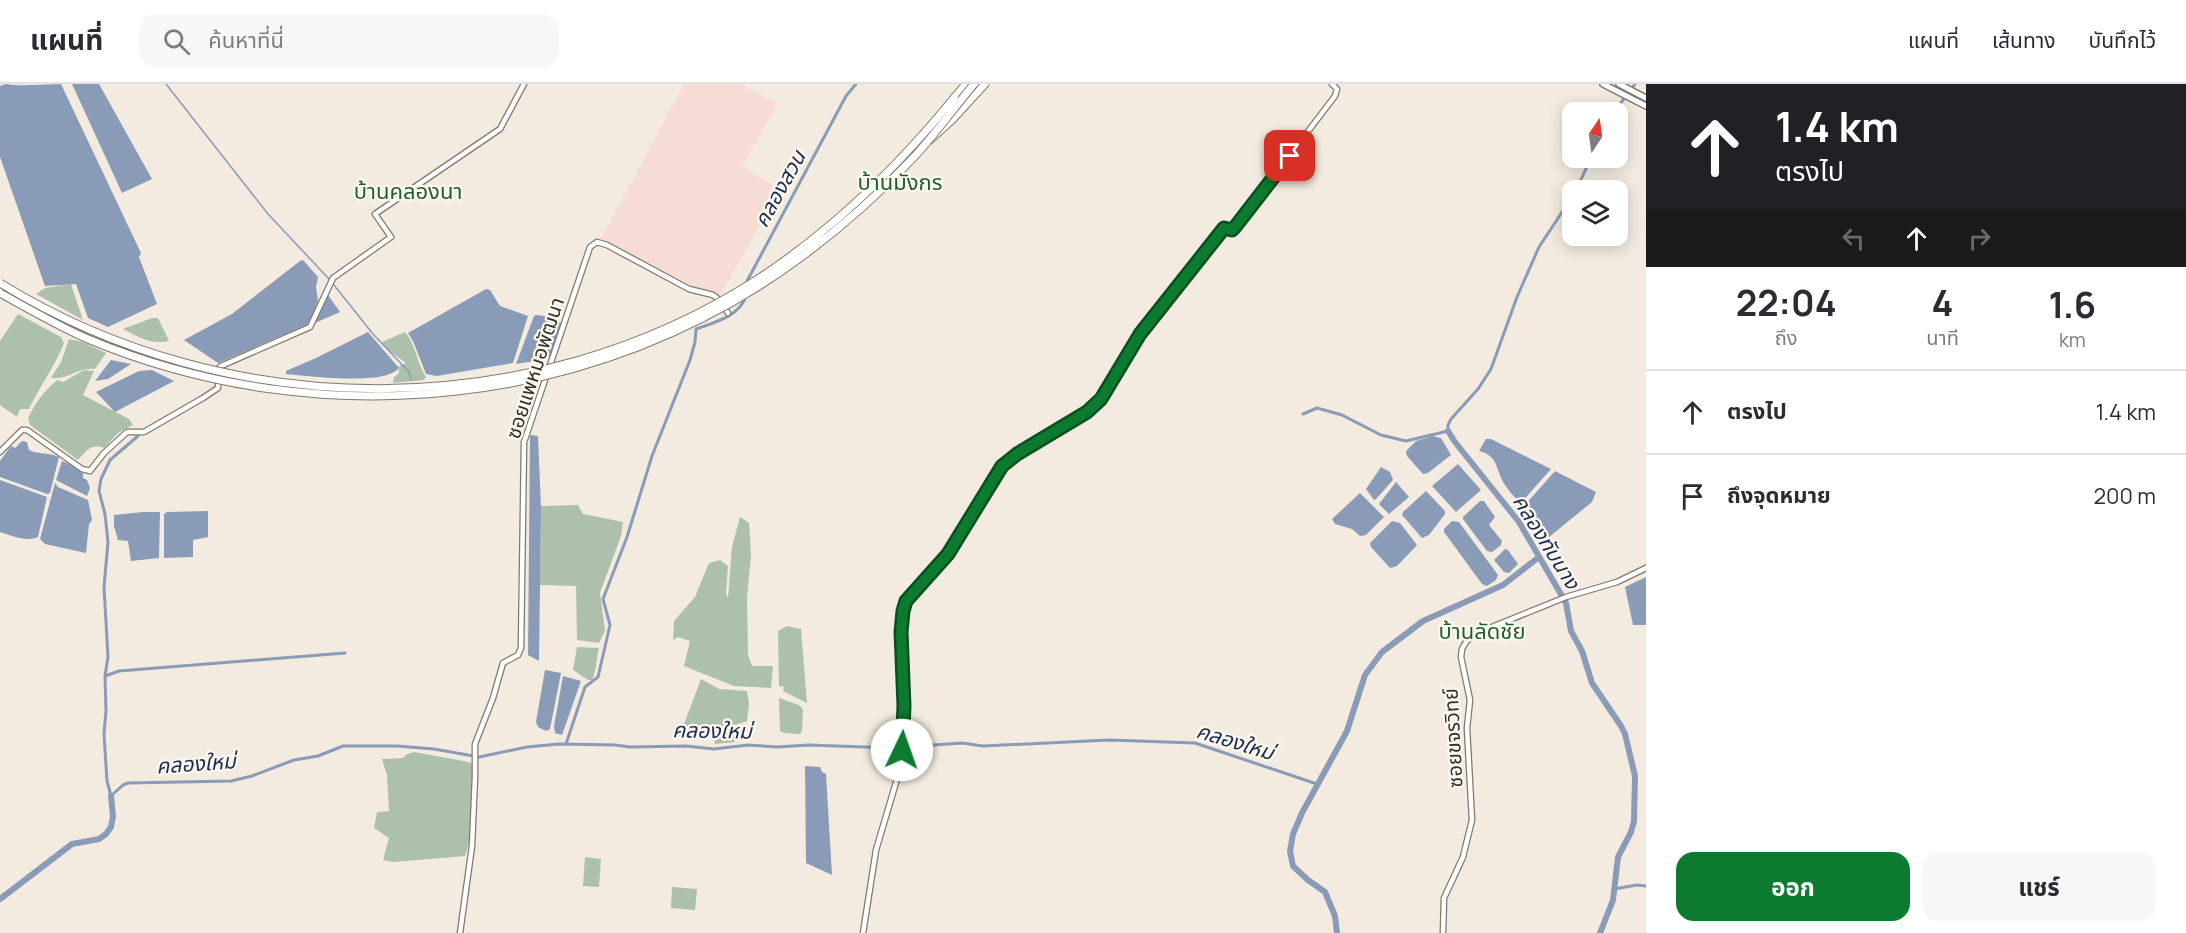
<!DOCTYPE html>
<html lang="th">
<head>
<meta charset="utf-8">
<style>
  body { margin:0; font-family:Manrope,"Noto Sans Thai",sans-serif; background:#f7f7f7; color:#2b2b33; height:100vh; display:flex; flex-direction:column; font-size:22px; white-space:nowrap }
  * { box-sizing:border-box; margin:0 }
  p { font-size:20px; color:#7c7c81 }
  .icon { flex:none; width:33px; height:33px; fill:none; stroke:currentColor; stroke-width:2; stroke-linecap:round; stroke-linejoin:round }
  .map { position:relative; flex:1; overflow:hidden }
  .sheet { display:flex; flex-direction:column; background:#fff; width:540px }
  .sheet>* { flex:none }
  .top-card { background:#202124; color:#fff; overflow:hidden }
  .needle { width:39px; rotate:13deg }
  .controls { position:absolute; left:1562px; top:18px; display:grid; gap:12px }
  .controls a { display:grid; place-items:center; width:66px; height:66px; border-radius:12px; background:#fff; box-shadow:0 3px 15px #0003; font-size:30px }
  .pin { position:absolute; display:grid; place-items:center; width:51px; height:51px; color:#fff; margin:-26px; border-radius:12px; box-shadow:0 3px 9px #0006 }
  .me { position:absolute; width:66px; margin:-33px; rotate:3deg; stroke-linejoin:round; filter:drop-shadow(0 0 4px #0008) }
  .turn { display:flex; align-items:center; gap:21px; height:126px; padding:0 30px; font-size:27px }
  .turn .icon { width:78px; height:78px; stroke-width:2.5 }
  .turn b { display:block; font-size:42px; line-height:51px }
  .lanes { display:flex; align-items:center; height:57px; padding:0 30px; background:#0003; justify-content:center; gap:30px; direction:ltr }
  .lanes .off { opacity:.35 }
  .eta { display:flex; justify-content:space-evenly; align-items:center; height:102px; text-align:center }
  .eta b { font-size:36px; font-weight:700; line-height:42px }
  .primary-button { display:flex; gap:12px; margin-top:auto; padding:12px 30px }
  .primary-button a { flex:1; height:69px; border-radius:18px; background:#0c7b30; color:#fff; font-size:24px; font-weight:700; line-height:69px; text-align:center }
  .primary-button a+a { background:#f7f7f7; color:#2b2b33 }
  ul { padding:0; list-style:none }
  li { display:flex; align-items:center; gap:18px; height:84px; padding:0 30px; border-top:2px solid #e1e1e2 }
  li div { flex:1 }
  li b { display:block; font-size:22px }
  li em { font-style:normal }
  header { display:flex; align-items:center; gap:36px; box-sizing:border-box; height:84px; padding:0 30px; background:#fff; border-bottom:2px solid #e1e1e2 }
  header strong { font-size:28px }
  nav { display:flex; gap:33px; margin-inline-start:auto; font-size:21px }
  .search { width:420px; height:54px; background:#f7f7f7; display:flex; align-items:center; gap:15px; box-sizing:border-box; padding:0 21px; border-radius:18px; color:#7c7c81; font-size:22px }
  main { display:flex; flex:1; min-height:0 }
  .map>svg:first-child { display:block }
  .commercial { fill:#f6dcd5 }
  .green { fill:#adc0ab }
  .water { fill:#8a9bb7 }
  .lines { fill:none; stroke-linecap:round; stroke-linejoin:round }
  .stream { stroke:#8a9bb7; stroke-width:1.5 }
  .canal { stroke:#8a9bb7; stroke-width:3 }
  .river { stroke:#8a9bb7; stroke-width:6 }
  .minor-casing { stroke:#80796e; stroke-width:7 }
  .major-casing { stroke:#80796e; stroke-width:8 }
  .highway-casing { stroke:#80796e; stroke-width:9 }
  .minor { stroke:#fff; stroke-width:4.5 }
  .major { stroke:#fff; stroke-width:5 }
  .highway { stroke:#fff; stroke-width:7 }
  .highway-bridge-casing { stroke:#80796e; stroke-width:9; stroke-linecap:butt }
  .highway-bridge { stroke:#fff; stroke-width:7 }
  .route-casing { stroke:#08501f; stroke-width:15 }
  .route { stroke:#0c7b30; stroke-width:10 }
  .labels { text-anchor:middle; stroke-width:4.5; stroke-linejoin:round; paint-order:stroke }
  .street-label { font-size:20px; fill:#322f2b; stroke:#fff9ef }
  .water-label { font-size:21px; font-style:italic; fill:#162c52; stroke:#fff9ef }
  .quarter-label { font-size:22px; fill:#215e2e; stroke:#fff9ef }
</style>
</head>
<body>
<header>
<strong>แผนที่</strong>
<div class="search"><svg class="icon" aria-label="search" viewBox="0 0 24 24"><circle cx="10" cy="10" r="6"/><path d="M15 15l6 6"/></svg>ค้นหาที่นี่</div>
<nav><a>แผนที่</a><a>เส้นทาง</a><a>บันทึกไว้</a></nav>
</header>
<main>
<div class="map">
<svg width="1646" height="849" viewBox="0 0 1646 849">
  <rect width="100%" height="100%" fill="#f3ebdf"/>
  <path class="commercial" d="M684,0h56l38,20 -36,62 38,24 -62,109 -117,-60z"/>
  <path class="green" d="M71,200l12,36 -47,-26 9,-6z
    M18,230l43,23 3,6c-9,23 -24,43 -35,66h-9l-3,8 -17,-12v-64z
    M152,234h6l11,23c-17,4 -31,-4 -46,-12z
    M405,248c11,13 12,31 21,45l-2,3 -31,3 1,-6 5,-4v-7l7,-3 -18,-13 -6,-8z
    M69,255l14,3 23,11 -11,16c-19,-2 -25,11 -44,9l10,-16z
    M84,286l10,1 -11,24 46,24 4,6 -15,8 -14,15c-13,-5 -18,3 -26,12l-48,-35 -2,-7c8,-16 15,-26 29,-38l6,2z
    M578,421l5,9 40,8 -2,14 -21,57 5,38 -6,12 -22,-3 -1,-54 -36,-1 1,-79z
    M740,433l9,6 2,32 -4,43 1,57 4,11h21l-2,22 -37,-2 -50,-20 6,-25 -12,-4 -5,3 1,-19 21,-24 14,-34 11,-3 8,6 -2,27 2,5 4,-51z
    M787,542l14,3 6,74 -24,-12 1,-4 -5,-1 -1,-55z
    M577,563l22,1c-3,11 -2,22 -7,32h-4l-15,-10z
    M701,595l18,10 28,2 2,13 -2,17 -15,5 3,16 -20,2 -3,-14 -7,-6 -9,7h-9l-3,-7z
    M779,614l20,7 4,4 -1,22 -2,3 -16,-1 -4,-2z
    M414,668l50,9 7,2 3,5c-2,26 0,64 -9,88l-72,6 -10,-2 6,-22 -15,-10 3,-16 12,-1 -2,-36 -5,-16 21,-1 4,-4z
    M585,773l16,2 -2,28 -16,-1z
    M672,803l25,2 -2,21 -24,-2z"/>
  <path class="water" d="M6,0c15,3 38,0 55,0l80,169 -2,4 18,47 -49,23 -20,-9 -12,-34 -31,2 -45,-129v-71z
    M72,0h27l53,95 -30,14z
    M303,176l15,17 -2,10 2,14 -9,23 -91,39 -34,-23 48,-26 68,-53z
    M486,205l4,1 10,16 28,10 -15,47 -76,13 -11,-2 -13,-33 -5,-8z
    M328,211l12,17 -25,11 10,-27z
    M536,231l16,2 9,6 -11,33 -8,4 -26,4 18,-48z
    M368,248l31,36c-14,18 -90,8 -113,6v-3l30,-13z
    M111,276l20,4 -23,15 -13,2z
    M152,286l22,11 -59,31 -19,-20 43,-21z
    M530,351l8,1 3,72 -2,153 -11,-6z
    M1433,352l8,2 10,17 -23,18 -5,1 -16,-18 -1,-5 10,-10z
    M1486,355h5l60,30 -30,34c-6,-5 -15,-15 -19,-23 -6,-14 -6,-25 -23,-29z
    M22,357l5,1 2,8c9,5 20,2 30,7l-9,36 -3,1 -47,-17v-16l11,-15 4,2z
    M62,377l12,5 9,8v4l4,2 3,8 -3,8 -31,-16z
    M1458,380l23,26 -25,22 -24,-26z
    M1381,383l9,5 3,8 -17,19 -2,1 -8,-11z
    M1555,387l41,21 -4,10 -43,35 -4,2 -5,-3 -17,-29z
    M0,396l47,17 -9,40c-11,5 -26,-1 -38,-5z
    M1396,398l13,15 -20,17 -10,-10z
    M55,399l3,4 30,13 4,20 -3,4 -3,29 -41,-9 -5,-5z
    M1426,407l19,20v3l-16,21 -7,3 -20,-23 1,-3z
    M1360,409l24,24 -18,18 -6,1 -8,-7 -17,-5 -3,-5z
    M1480,417h4l11,16 -6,8 13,16 -1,4 -9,7 -5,-1 -24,-32v-2z
    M208,427v26l-15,3v17l-29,1v-44l3,-2z
    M143,428h17l-1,46 -28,3 -3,-20 -10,-1 -4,-14v-11z
    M1392,437l8,2 17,22 -20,21 -7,2 -19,-21 -1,-4z
    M1452,437l7,1 39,53 -2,5 -9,6 -5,-2 -38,-52v-3z
    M1505,465l3,1 10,14 -9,9 -5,-1 -10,-12z
    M1646,493v48h-13l-8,-38z
    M545,586l16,3 -11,56 -4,2 -8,-4 -2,-5z
    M563,592l18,5 -19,54 -7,-2 -1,-7z
    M805,682l15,1 2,5 4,2 6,101 -26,-12z"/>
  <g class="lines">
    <path class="stream" d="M166,0l102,130 62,66 43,54 36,38 2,7"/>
    <path class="canal" d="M1614,28l21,-28
      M1576,106l15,-32
      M746,199l100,-187 10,-12
      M1303,330l14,-6 25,7 39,20 25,6 42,-10v-6l3,-6 27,-30 13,-20 26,-72 22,-50 33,-50
      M105,592l14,-5 226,-18
      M566,660l19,-57 13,-10 12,-52 -7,-26 24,-62 25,-81 38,-96 5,-18 1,-13c17,-6 44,-13 50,-33
      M111,712l12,-11 5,-2 103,-2 21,-5 42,-16 24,-4 25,-10h54l37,3 45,8 48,-10 32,-3 56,1 15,2 56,-1 28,3 34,-4 29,2 32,-2 83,3 70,-5 21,3 126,-6 86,3 122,41
      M111,712l-4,-15 -3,-47 2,-23 -1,-35 3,-19 -4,-70 4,-45 -3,-28 -6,-23 2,-12 9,-19 28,-24
      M1614,805l23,-4 9,1"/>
    <path class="river" d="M1448,347l7,11 64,80 47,81 5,28 11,20 10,32 29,43 4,8 10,42 -1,45 -3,11 -13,25 -5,43 -13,33
      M0,815l72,-55 27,-5 7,-5 5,-7 2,-11 -2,-20
      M1337,849l-2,-17 -10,-24 -17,-12 -15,-14 -3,-15 3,-17 9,-21 45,-82 18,-56 17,-23 41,-31 80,-36 36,-28"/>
    <g class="minor-casing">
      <path id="minor" d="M0,368l22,-22h5l55,39 8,2 14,-18 23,-21h17l59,-34 15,-10 1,-20 2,-2 89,-39 23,-49 58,-41 -16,-23 125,-85 24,-45
        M460,849l12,-87 3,-69v-33l18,-46 10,-35 15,-8 3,-7 3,-206 66,-195 7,-5 10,3 82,44 24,6 4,3 11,15
        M863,849l13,-83 24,-81 4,-42 -3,-108 5,-18 42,-47 54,-88 15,-12 70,-42 14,-13 39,-65 84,-106 8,2 3,-3 100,-131 2,-7 -5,-5
        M1443,849l1,-35 19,-41 9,-37 -5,-92 3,-28 -9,-43 1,-8 4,-7 6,-6 10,-5 84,-34 51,-15 29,-14"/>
    </g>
    <g class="major-casing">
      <path id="major" d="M1603,0l43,22
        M1619,0l27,14"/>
    </g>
    <g class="highway-casing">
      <path id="highway" d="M954,14l12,-14
        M930,56l22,-20 33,-36"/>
    </g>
    <use href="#minor" class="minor"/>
    <use href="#major" class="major"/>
    <use href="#highway" class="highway"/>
    <g class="highway-bridge-casing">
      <path id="highway-bridge" d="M0,199c228,141 532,142 758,-4 76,-50 139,-111 196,-181
        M0,209c29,16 58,33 88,46 234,98 512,69 716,-84 39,-29 77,-63 111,-99 21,-23 39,-48 59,-72"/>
    </g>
    <use href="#highway-bridge" class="highway-bridge"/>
  </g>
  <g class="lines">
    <g class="route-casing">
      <path id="route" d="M902,666l2,-44 -3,-74 2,-21 3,-10 42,-47 54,-88 15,-12 70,-42 14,-13 39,-65 84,-106 8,2 3,-3 55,-71"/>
    </g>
    <use href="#route" class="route"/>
  </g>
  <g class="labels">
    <g class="street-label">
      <text transform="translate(535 284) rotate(-72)" y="7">ซอยแพหมอพัฒนา</text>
      <text transform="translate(1453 654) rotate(-93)" y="7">ซอยขจรวิทย์</text>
    </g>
    <g class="water-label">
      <text transform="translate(780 105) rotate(-61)" y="7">คลองสวน</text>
      <text transform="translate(1546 458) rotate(58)" y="7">คลองทับนาง</text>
      <text transform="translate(712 647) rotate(1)" y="7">คลองใหม่</text>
      <text transform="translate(1235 658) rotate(17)" y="7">คลองใหม่</text>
      <text transform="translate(196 680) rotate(-4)" y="7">คลองใหม่</text>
    </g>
    <g class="quarter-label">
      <text x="900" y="106">บ้านมังกร</text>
      <text x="408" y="115">บ้านคลองนา</text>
      <text x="1482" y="555">บ้านลัดชัย</text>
    </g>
  </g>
</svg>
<div class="controls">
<a><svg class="needle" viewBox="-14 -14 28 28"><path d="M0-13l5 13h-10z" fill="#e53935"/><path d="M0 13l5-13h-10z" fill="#7c7c81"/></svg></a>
<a><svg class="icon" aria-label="layers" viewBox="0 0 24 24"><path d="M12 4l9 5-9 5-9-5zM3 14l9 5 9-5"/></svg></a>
</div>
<div class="pin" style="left:1290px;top:72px;background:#d93025"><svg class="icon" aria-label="arrive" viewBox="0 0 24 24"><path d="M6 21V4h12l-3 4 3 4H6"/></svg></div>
<svg class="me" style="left:902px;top:666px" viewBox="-20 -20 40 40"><circle r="19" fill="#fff"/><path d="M0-13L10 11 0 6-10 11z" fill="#0c7b30"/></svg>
</div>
<section class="sheet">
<div class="top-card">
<div class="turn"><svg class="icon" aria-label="ahead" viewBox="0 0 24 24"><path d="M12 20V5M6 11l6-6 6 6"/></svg><div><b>1.4 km</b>ตรงไป</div></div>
<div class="lanes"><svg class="icon off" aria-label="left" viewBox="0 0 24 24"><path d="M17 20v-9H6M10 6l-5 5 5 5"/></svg><svg class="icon" aria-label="ahead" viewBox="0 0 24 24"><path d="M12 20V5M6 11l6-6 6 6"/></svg><svg class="icon off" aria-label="right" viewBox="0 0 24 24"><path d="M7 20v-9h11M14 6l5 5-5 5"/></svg></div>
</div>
<div class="eta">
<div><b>22:04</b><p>ถึง</p></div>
<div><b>4</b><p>นาที</p></div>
<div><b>1.6</b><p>km</p></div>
</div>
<ul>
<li><svg class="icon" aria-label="ahead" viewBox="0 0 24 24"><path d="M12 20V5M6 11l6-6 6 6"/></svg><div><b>ตรงไป</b></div><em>1.4 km</em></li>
<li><svg class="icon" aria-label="arrive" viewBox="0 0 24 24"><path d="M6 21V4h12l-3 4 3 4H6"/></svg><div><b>ถึงจุดหมาย</b></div><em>200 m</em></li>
</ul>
<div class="primary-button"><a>ออก</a><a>แชร์</a></div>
</section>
</main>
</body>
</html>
